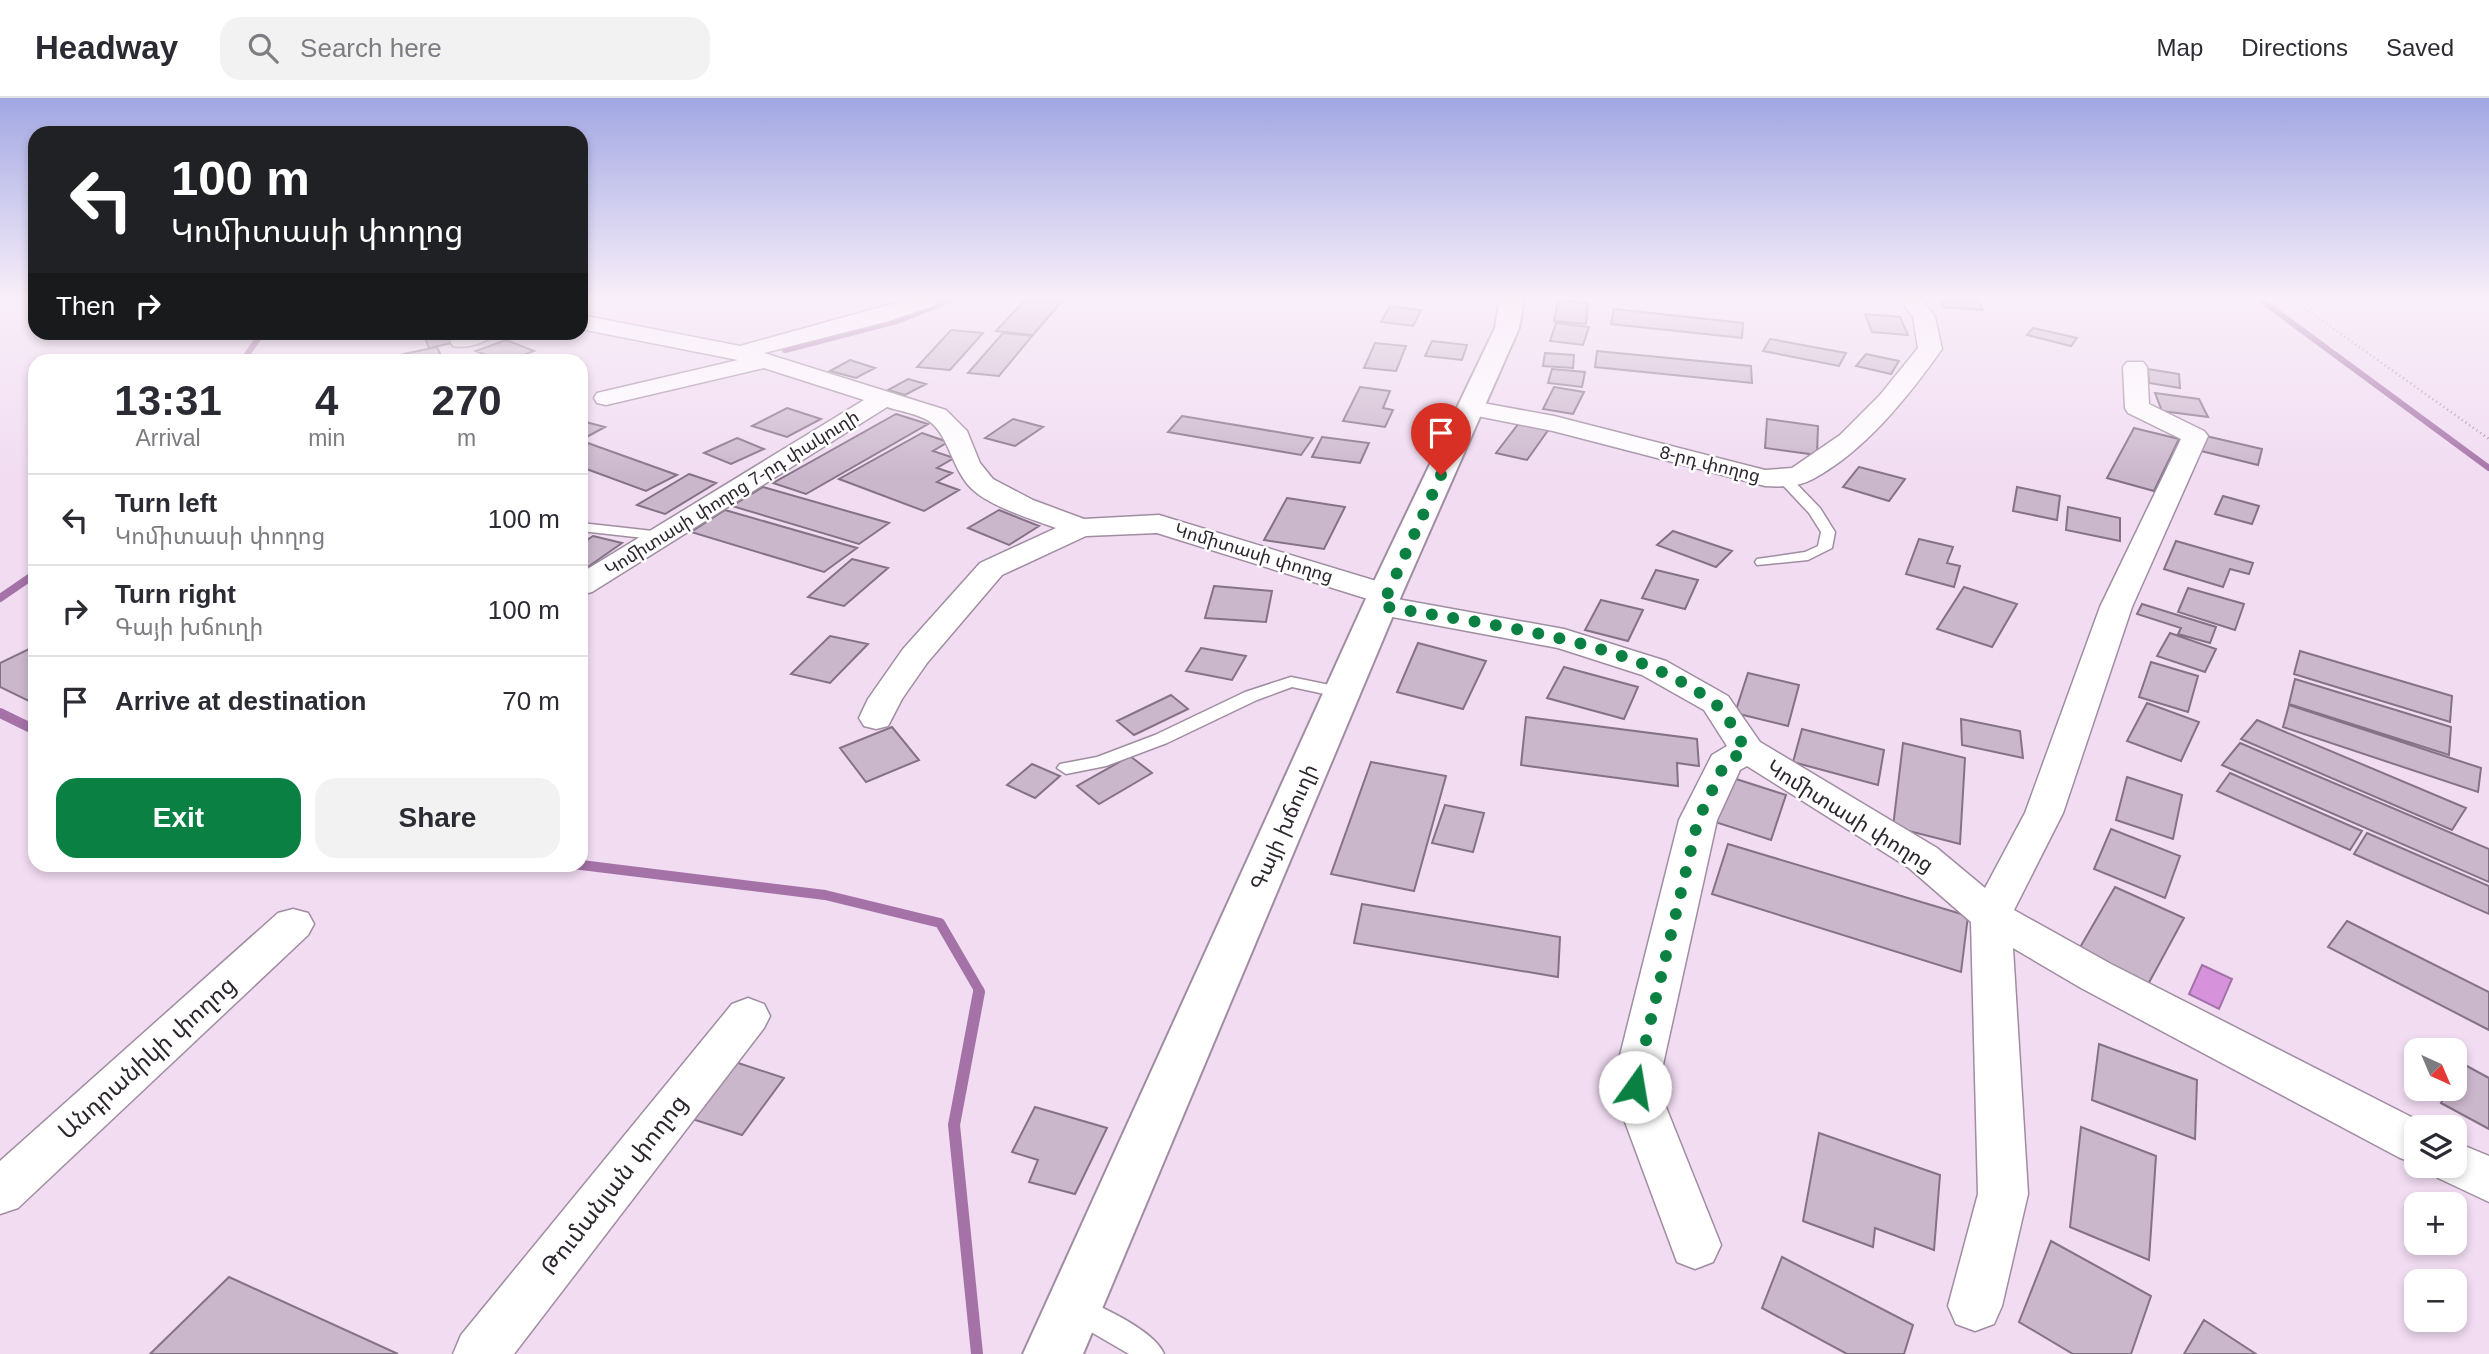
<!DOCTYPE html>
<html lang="en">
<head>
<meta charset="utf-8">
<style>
  body { margin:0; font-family:Helvetica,"Noto Sans Armenian",sans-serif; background:#f2f2f3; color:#2b2b33; height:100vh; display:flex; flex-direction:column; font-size:26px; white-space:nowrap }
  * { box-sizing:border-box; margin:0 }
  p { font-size:23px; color:#7c7c81 }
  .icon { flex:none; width:38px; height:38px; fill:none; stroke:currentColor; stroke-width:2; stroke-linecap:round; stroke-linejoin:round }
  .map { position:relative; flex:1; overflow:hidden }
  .details { position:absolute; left:28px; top:256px; width:560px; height:518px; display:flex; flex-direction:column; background:#fff; border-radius:21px; box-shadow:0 4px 10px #0003 }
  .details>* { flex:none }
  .guide { position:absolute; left:28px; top:28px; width:560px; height:214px; border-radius:21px; box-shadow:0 4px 10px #0003; background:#202124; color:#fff; overflow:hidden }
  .needle { width:46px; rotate:136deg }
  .tools { position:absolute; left:2404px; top:940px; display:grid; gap:14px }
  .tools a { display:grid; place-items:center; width:63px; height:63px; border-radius:14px; background:#fff; box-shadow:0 4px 10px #0003; font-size:35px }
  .pin { position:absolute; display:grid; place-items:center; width:60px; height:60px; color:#fff; margin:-72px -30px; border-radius:50% 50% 50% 0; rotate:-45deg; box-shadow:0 0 7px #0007 }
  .pin .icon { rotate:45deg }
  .me { position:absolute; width:77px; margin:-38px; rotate:13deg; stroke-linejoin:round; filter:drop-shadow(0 0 5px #0008) }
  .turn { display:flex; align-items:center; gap:24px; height:147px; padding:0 28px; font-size:32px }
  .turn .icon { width:91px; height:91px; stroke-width:2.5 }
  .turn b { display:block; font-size:49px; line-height:60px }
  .then { display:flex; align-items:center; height:66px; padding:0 28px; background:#0003; gap:14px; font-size:26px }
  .eta { display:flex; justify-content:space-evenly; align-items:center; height:119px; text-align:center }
  .eta b { font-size:42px; font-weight:800; line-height:49px }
  .action { display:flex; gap:14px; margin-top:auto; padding:14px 28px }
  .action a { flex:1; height:80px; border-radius:21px; background:#0b8043; color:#fff; font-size:28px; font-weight:800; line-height:80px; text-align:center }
  .action a+a { background:#f2f2f3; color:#2b2b33 }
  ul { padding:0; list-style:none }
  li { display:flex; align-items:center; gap:21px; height:91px; padding:0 28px; border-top:2px solid #e1e1e2 }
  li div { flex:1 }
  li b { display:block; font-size:26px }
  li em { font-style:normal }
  header { display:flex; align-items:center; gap:42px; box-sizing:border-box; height:98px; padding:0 35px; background:#fff; border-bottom:2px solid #e1e1e2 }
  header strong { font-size:33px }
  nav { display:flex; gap:38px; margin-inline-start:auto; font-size:24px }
  .search { width:490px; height:63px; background:#f2f2f3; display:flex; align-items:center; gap:18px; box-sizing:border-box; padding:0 24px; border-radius:21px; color:#7c7c81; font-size:26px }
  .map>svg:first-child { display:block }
  .water { fill:#d693db; stroke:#a472a7; stroke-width:2 }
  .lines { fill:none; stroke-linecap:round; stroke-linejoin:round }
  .stream-far3 { stroke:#a472a7; stroke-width:6 }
  .stream-far2 { stroke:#a472a7; stroke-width:8 }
  .stream-far1 { stroke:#a472a7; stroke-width:10 }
  .stream { stroke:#a472a7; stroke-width:12 }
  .building { fill:#cbb7cc; stroke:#847286; stroke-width:2 }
  .lane-casing { stroke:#a08da1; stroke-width:3 }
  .street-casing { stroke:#a08da1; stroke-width:3 }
  .secondary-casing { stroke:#a08da1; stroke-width:4 }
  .path { stroke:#9a8b9b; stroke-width:2.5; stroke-dasharray:1 3.5; stroke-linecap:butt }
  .lane { fill:#fff; fill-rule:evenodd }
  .street { fill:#fff; fill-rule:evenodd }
  .secondary { fill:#fff; fill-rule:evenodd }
  .route { stroke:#0b8043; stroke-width:12; stroke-dasharray:0 21.6 }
  .labels { text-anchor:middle; stroke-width:5; stroke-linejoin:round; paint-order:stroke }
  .far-street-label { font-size:18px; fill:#2e262f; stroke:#fff }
  .street-label { font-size:21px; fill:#2e262f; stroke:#fff }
  .near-street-label { font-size:24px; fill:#2e262f; stroke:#fff }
</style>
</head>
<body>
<header>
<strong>Headway</strong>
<div class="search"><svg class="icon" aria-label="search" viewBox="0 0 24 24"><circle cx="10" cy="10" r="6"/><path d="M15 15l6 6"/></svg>Search here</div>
<nav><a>Map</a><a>Directions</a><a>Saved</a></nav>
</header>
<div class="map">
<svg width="2489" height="1256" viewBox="0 0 2489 1256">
  <rect width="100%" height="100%" fill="#f1dcf2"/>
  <path class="water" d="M2202,867l30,14 -13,30 -30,-15z"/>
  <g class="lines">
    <path class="stream-far3" d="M2261,202l228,168
      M785,252l112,-29 53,-21
      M243,262l20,-28"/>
    <path class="stream-far2" d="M0,500l35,-24"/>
    <path class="stream-far1" d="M0,615l35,17
      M573,766l252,31 115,28 39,67 -1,4"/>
    <path class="stream" d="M977,1256l-23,-229 25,-133"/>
  </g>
  <path class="building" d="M1025,202h38l-30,35 -37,-4z
    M1558,202l30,3 -2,21 -32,-3z
    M1940,202h38l5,10 -40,-3z
    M1390,208l31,4 -8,16 -32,-4z
    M1614,211l129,14 -1,15 -131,-14z
    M1865,216l35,3 8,18 -36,-3z
    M1556,225l33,4 -6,18 -33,-4z
    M2033,230l44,10 -6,8 -44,-11z
    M951,232l32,3 -33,37 -33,-3z
    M436,234h12l4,11 -23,5 -5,-13z
    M1003,235l29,3 -33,40 -31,-3z
    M1770,241l76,14 -7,13 -76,-15z
    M506,242l28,11 -25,9h-9l-24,-9z
    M1432,243l35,4 -5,15 -37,-4z
    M1375,245l31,3 -10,25 -32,-3z
    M437,249l6,13h-36l-3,-6z
    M1597,253l154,15 1,17 -157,-16z
    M1545,255l29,2 -1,13 -30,-2z
    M1866,256l33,7 -8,13 -35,-8z
    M850,262l25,8 -19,10 -26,-7z
    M1552,271l33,3 -3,15 -34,-4z
    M2148,271l31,5 1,14 -31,-5z
    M908,281l18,5 -21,11 -17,-5z
    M1360,289l30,4 -7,17 10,2 -8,17 -42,-6z
    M1554,289l30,5 -11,22 -30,-5z
    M2155,295l44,6 9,18 -46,-6z
    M787,310l34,11 -34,18 -35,-11z
    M896,316l32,10 -122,70 -33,-11z
    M1182,318l131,22 -12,17 -133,-23z
    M1013,321l30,8 -28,19 -30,-8z
    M1767,321l51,7 -1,29 -52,-7z
    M581,323h1l23,6 -24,13z
    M1519,325l30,6 -22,31 -31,-7z
    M2134,330l45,11 -25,52 -47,-13z
    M922,335l26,9 -15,9 21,7 -17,10 15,5 -15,9 22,8 -35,21 -85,-32z
    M2206,338l56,13 -4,16 -57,-14z
    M1322,339l47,6 -9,20 -48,-6z
    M737,340l27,11 -33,15 -27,-11z
    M585,344l92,33 -31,16 -65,-24v-23z
    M1859,369l46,12 -16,22 -46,-14z
    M689,376l27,9 -51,31 -28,-9z
    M763,389l126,36 -30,21 -127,-38z
    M2017,389l43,9 -3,24 -44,-9z
    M2223,398l36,10 -7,18 -37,-10z
    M1287,400l58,9 -21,42 -60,-9z
    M2068,409l52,11v23l-54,-11z
    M725,412l132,38 -33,24 -133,-40z
    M999,412l40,16 -30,19 -41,-17z
    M1673,433l59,20 -16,16 -59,-22z
    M593,438l29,7 -37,26 -4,-1v-24z
    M1919,441l34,8 -6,16 13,3 -6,21 -48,-13z
    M2176,443l77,22 -4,11 -19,-5 -7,18 -59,-18z
    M852,461l36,9 -44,38 -36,-9z
    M1656,472l42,10 -13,29 -43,-11z
    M1214,488l58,5 -6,31 -61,-4z
    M1964,489l53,17 -25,43 -55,-18z
    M2188,490l56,16 -9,26 -57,-18z
    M1601,502l42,10 -15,31 -43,-11z
    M2142,506l74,23 -6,16 -32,-9 3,-6 -44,-14z
    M2170,535l46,16 -11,23 -48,-16z
    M830,538l38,8 -38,39 -39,-9z
    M1418,545l68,18 -23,48 -66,-17z
    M33,549l2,1v56l-35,-17v-24z
    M1201,550l45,8 -14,24 -46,-9z
    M2300,553l152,45 -2,26 -156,-48z
    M2151,564l47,14 -10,36 -49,-15z
    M1564,569l74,20 -14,32 -77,-21z
    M1748,575l51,12 -11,41 -53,-13z
    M2295,581l156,48 -2,28 -160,-51z
    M1171,597l17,14 -54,26 -17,-14z
    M2147,605l52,19 -18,39 -54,-20z
    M2289,607l192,63 -3,24 -195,-65z
    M1526,619l171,22 2,27 -22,-3 1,23 -157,-21z
    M1961,621l59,12 3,27 -61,-13z
    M2257,622l209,88 -14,22 -211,-91z
    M892,629l27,33 -53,22 -26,-34z
    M1802,631l82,21 -6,35 -85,-23z
    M1903,645l62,15 -5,86 -67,-17z
    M2240,645l249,106v33l-267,-117z
    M1130,658l22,17 -53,31 -22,-18z
    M1371,664l75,14 -32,115 -83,-17z
    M1032,666l28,12 -25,22 -28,-13z
    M2230,675l132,58 -12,19 -133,-59z
    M2127,679l55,18 -9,44 -57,-19z
    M1733,680l53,17 -15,45 -56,-18z
    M1445,707l39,8 -11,39 -41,-9z
    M2111,731l69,27 -15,42 -71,-29z
    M2367,735l122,53v28l-135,-60z
    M1728,746l240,72 -7,56 -249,-78z
    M2115,789l69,31 -39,72 -70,-34z
    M1362,806l198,33 -2,40 -204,-34z
    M2347,823l142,71v38l-161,-83z
    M2099,946l98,36 -2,59 -103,-39z
    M732,963l52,17 -42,57 -53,-17z
    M2465,967l24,13v51l-48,-26 9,-15h5v-8z
    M1035,1009l72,21 -32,66 -46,-12 9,-22 -26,-8z
    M2081,1029l75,29 -7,104 -79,-33z
    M1819,1035l121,42 -6,75 -59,-22 -2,19 -70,-26z
    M2051,1143l100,55 -20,58h-58l-54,-32z
    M1782,1159l131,68 -9,29h-57l-85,-46z
    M229,1179l169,77h-248z
    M2204,1222l52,34h-72z"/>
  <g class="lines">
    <g class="lane-casing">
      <path id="lane" d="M1784,377l5,1 31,32 15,24 -3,16 -24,12 -51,5 -2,-3 2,-3 48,-7 13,-6 3,-14 -12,-19 -32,-34z
        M581,425l81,9 7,4 -7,4 -81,-9z
        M1291,579l58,12 2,4 -8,5 -51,-11 -35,13 -90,43 -61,23 -40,8 -9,-6 3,-4 37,-7 58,-22 90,-43z
        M1076,1198c24,10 78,34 88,58h-35l-62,-36 -4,-9 4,-9z"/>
    </g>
    <g class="street-casing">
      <path id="street" d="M906,202h33l-3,5 -47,16 -125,32 182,57 21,21 13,32 13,16 40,21 51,19 75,-4 237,72 4,7 -3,5 167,30 102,32 62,35 32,46 177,106 48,40 40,-75 75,-206 81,-168 -53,-26 -3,-5 -2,-41 4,-5h16l4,5 2,37 55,27 4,5 -76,171 -69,206 -49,97 97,54 320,163h-14v37l-17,-6 -319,-170 -68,-40 15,246 -26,112 -8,18 -19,7 -19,-7 -8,-18 30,-112 -7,-272 -62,-54 -162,-102 -7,4 -23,50 -59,267 63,158 -8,17 -18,7 -18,-7 -65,-175 67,-267 33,-65 15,-9 -23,-36 -62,-35 -84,-27 -187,-35 -5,-7 5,-6 -214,-67 -71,3 -84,39 -75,88 -25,36 -14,27 -12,3 -12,-3 -5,-8 9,-19 35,-50 77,-86 76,-35c-22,-8 -67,-22 -84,-39 -20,-19 -23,-54 -43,-68 -11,-7 -29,-10 -42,-14l-295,185 -11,3v-22l283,-173 -100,-32 -158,37 -9,-2 -3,-5 3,-5 141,-33 -157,-31v-14l159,31z
        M1901,202h22l12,17 7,32c-34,48 -77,102 -129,130 -15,8 -32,8 -48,7l-212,-55 -81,-16 -9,-2 -3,-5 3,-5 9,-2 82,15 211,54 27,-2 48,-33 40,-40 38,-47 -5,-31z
        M463,234h33c-8,11 -30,17 -43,14l-3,-5 3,-5z
        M293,811l15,4 6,11 -6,11 -290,273 -18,6v-53l278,-248z
        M748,900l16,6 6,12 -6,12 -250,326h-61l8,-19 271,-331z
        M2455,1044l34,14v46l-51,-24 -6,-12h23z"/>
    </g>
    <g class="secondary-casing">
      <path id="secondary" d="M1500,202h24l-5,28 -117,266 -319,760h-60l345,-760 127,-266z"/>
    </g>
    <path class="path" d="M2293,202l196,139"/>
    <use href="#lane" class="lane"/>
    <use href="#street" class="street"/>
    <use href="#secondary" class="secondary"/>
  </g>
  <linearGradient id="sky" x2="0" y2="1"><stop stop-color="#a1a7e3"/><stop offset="0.53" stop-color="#f9eff9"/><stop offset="1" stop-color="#f9eff9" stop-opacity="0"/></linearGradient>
  <rect width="2489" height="378" fill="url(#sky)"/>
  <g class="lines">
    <path class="route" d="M1441,377l-59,131c103,19 246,32 331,96 14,10 24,34 33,48l-21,13 -27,57 -63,267"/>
  </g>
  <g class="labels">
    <g class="far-street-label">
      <text transform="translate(1710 366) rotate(14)" y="6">8-րդ փողոց</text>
      <text transform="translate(732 395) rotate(-32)" y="6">Կոմիտասի փողոց 7-րդ փակուղի</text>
      <text transform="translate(1254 455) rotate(17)" y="6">Կոմիտասի փողոց</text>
    </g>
    <g class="street-label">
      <text transform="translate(1850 718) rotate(32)" y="7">Կոմիտասի փողոց</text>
      <text transform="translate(1284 729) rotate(-66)" y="7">Գայի խճուղի</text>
    </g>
    <g class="near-street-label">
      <text transform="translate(147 960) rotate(-42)" y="8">Անդրանիկի փողոց</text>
      <text transform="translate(614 1087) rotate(-52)" y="8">Թումանյան փողոց</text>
    </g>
  </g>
</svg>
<div class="tools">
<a><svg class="needle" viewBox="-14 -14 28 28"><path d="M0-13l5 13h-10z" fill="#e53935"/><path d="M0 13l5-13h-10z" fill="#7c7c81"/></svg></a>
<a><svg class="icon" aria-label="layers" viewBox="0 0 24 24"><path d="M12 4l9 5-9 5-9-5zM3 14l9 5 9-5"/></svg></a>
<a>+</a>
<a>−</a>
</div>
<div class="pin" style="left:1441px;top:377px;background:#d93025"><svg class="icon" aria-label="arrive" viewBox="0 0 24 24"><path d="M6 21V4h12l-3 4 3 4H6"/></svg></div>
<svg class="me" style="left:1635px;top:989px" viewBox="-20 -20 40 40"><circle r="19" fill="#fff"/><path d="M0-13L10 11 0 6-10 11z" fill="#0b8043"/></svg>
<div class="guide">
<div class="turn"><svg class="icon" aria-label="left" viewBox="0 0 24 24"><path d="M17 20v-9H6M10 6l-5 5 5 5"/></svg><div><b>100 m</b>Կոմիտասի փողոց</div></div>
<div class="then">Then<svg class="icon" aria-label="right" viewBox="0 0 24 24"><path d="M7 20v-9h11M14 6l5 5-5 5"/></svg></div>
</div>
<section class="details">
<div class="eta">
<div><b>13:31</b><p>Arrival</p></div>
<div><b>4</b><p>min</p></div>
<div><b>270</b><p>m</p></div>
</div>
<ul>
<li><svg class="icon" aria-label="left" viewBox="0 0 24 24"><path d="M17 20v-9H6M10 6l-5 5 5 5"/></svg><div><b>Turn left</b><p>Կոմիտասի փողոց</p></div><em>100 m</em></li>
<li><svg class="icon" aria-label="right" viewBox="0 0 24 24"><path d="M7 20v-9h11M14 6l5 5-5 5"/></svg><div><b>Turn right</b><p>Գայի խճուղի</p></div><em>100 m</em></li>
<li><svg class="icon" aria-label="arrive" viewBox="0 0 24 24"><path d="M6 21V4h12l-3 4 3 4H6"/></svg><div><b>Arrive at destination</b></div><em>70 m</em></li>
</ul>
<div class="action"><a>Exit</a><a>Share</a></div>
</section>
</div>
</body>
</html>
